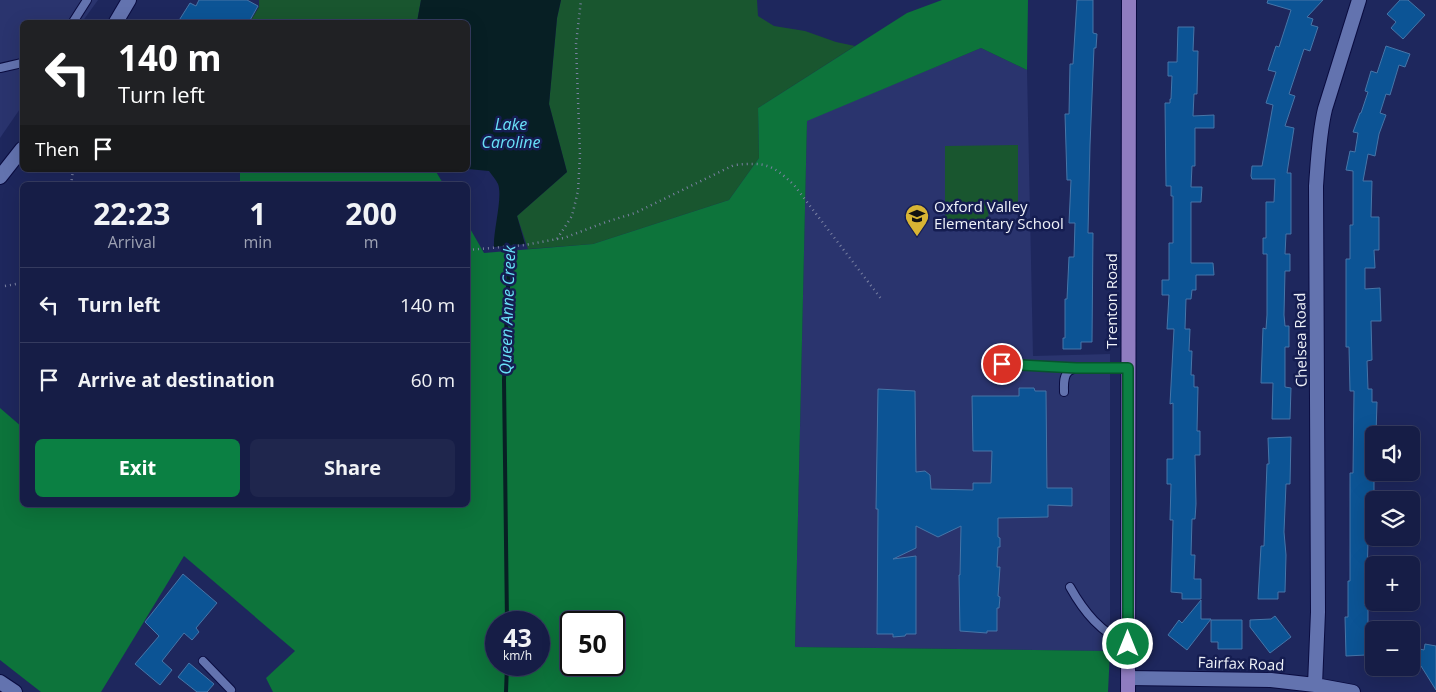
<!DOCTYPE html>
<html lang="en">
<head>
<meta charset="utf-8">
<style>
  body { margin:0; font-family:"Open Sans",sans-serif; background:#1f264d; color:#f1f3f6; height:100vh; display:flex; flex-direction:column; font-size:19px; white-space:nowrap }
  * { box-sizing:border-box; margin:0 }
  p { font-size:16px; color:#9ea2b3 }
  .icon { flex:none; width:28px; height:28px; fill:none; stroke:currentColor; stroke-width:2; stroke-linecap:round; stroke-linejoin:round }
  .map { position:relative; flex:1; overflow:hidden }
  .sheet { position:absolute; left:20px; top:182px; width:450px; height:325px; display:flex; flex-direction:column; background:#161d46; border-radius:8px; box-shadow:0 5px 20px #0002,0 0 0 1px #353b5f }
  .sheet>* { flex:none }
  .top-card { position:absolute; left:20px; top:20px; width:450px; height:152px; border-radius:8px; box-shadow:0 5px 20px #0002,0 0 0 1px #353b5f; background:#202124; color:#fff; overflow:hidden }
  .buttons { position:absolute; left:1365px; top:426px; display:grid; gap:10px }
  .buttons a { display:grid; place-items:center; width:55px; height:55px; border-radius:8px; background:#161d46; box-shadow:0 5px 20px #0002,0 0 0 1px #353b5f; font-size:25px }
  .speed { position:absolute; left:485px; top:611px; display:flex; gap:10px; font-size:25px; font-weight:700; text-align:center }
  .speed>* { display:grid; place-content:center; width:65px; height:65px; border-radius:50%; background:#161d46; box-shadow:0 5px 20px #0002,0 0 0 1px #353b5f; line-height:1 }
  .speed small { font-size:12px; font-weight:400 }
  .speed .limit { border:2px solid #111; border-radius:8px; background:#fff; color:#111 }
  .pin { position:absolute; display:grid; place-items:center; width:42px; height:42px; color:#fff; margin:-21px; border:2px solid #fff; border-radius:50%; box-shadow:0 1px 5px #0007 }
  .me { position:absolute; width:55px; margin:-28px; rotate:0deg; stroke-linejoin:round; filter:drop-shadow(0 0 4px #0008) }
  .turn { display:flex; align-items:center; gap:18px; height:105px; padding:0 15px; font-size:22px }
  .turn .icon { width:65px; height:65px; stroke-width:2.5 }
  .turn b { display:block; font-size:35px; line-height:42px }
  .then { display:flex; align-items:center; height:48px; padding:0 15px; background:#0003; gap:10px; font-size:19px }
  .eta { display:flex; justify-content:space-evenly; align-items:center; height:85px; text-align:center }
  .eta b { font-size:30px; font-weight:700; line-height:35px }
  .cta { display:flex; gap:10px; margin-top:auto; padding:10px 15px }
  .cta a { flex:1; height:58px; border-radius:8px; background:#0b8043; color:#fff; font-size:20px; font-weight:700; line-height:58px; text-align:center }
  .cta a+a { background:#1f264d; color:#f1f3f6 }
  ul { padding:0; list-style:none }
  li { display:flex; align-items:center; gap:15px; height:75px; padding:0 15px; border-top:1px solid #353b5f }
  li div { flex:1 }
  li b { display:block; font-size:19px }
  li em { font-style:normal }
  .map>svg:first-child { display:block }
  .built { fill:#2a346e }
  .green { fill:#19562f }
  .forest { fill:#0d743b; fill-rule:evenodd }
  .water { fill:#071f24 }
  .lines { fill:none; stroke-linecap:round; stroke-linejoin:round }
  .stream { stroke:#071f24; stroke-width:4 }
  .building { fill:#0c5495; stroke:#4675a8 }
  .service-casing { stroke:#0a0c40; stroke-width:10 }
  .minor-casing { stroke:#0a0c40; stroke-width:16 }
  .tertiary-casing { stroke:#0a0c40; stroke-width:16 }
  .secondary-casing { stroke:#0a0c40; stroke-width:16 }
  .path { stroke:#7b82a3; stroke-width:2.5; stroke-dasharray:1 4; stroke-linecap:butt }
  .service { stroke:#6373af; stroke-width:8 }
  .minor { stroke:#6373af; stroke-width:14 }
  .tertiary { stroke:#6373af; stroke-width:14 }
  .secondary { stroke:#8f7cc0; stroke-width:14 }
  .route-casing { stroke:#07532c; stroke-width:12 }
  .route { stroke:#0b8043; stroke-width:9 }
  .labels { text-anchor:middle; stroke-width:5; stroke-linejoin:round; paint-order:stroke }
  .poi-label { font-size:15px; fill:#eff2f9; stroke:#151d51; text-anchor:start }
  .street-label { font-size:15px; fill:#eff2f9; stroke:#151d51 }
  .water-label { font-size:16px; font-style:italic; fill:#69e1f8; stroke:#151d51 }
</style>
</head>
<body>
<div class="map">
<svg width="1436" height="692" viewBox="0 0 1436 692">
  <rect width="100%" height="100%" fill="#1e275d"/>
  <path class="built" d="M0,0h98l-16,22h-60v84l-22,32z
    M981,48l46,22 6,286 77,-2v297l-315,-4 12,-527z"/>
  <path class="green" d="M259,0h162l-4,22h-167l9,-15z
    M561,0h196l1,16 16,10 31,5 31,11 19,4 -97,62 1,50 -30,42 -136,44 -65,5 -11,-33 50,-44 -18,-68 8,-86z
    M1018,145v64h-29l-2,19 -42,-1v-81z"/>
  <path class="forest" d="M942,0h86l-1,70 -46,-22 -174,73 -12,526 315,4 -2,41h-835l-7,-14 29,-27 -111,-95 -83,136h-60l-41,-32v-252l22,19v78h446v-280l16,28 109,-9 136,-44 30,-42 -1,-50 149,-95zM496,622h43v43h-43zM571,622h43v43h-43z
    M240,170h195l9,15h-204z"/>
  <path class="water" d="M421,0h140l-4,18 -8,86 18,68 -50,44 8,28 -31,3c-1,-16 9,-50 4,-63 -2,-4 -6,-9 -9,-13l-21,-2v-147h-51z"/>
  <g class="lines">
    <path class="stream" d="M507,622l-3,-242 6,-138
      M506,692l1,-27"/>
  </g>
  <path class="building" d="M199,0h48l11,6 -9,16h-71l12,-19 6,3z
    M1077,0h16v33l4,1 -1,14h-2l-4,97 -2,88h5l-1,109h-11v7h-18v-11h2v-39h2l2,-42h5l1,-34h-6l2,-43h-4l-2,-66h4l1,-50h3z
    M1268,0h55l-16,17 6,2 -2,6 7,2 -8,24 -6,-2 -15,45 6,2 -10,30 9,2 -7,45h4v61h-5l-1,20h5v17h-5l-1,44 1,11h4v21h-4v40l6,1 -1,31h-18l1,-36h-12l2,-55 3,1 1,-14v-61h-4v-16h3v-36h8l1,-23h-23l-1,-3 1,-10h10l11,-61 -7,-2 10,-31 -8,-2 8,-24 3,1 12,-37 -24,-7z
    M1400,0h8l17,15 -22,24 -12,-11 5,-6 -9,-8z
    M1178,27h16l-1,24h5l-1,43h-3l-1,22 21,-1v13h-19v38h-3l-1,21h11l-1,15h-10v61h22l1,12h-18v15h-4l-1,9h-5l-1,30h5l-1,22h3l-1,24h3v12h4l-1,44h3v24h-5l1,49 -1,15h-3l-1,36h4l-1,24h7v20h-19v-6l-11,-1 2,-72h-3l1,-36h-4v-25h6v-56l-3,1 4,-75h-7l2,-34h-7v-15h7v-37h4v-47h-2v-10h-5l-1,-83h5v-4h1l1,-23h-4v-14h9z
    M1386,46l24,8 -5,13 -6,-2 -9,30 -4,-1 -6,19 6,2 -7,19 -4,22 -7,-2 -5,27h9l-1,36h8v33h-5l1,18h-10v21l15,-1 1,33h-10l1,39 -5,1 1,28h4v13h5l-1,32h-2v64h-2v7h-3l-2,73h-2v27h3v27h-3l1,23 -20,1 -1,-39h3v-36h2v-108h3l1,-82h-4l-1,-44h-3v-88h4v-34h3v-54l-7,-1 4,-19 5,1 3,-19 -5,-1 7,-19h1l7,-21 -3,-1 6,-20 6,2z
    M1019,388h15l1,3h11l1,97h25v18l-24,-1v12l-50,1v19l2,1v9h-2l-1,20h3l-2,29 2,1 -1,11h-2v23h-10v2l-27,-2 -1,-56h1l1,-49 -23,11 -22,-11v22l-23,11 23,-3v78h-10l-1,2 -12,1v-3h-16l1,-125h-2l2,-120 37,2 1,81 9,-1 5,4 1,14 42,1v-7h18l1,-32h-19l-1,-55h47z
    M1291,437l-1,47h-4l-2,48 2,23 -1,37h-7v7h-20l3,-53h3l3,-82h2l-1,-26z
    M183,574l34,29 -21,25 3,4 -7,8 -8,-7 -22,28 10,9 -12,15 -25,-21 24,-28 -14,-14z
    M1201,600v19h10l-24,31 -19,-15 11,-15 3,3z
    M1275,616l16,21 -21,16 -20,-26v-7l21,-1z
    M1211,620h31v29h-24v-7h-7z
    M1425,644l11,2v44l-15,-24 -10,-2v-17l13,3z
    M189,663l25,21 -7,8h-10l-19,-15z"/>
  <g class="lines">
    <g class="service-casing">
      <path id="service" d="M73,22l14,-22
        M0,68l22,-5
        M1003,364l73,4
        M1064,392c0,-7 -1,-15 4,-20 8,-8 48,-4 60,-4
        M1070,587c14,25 31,46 58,57
        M203,661l28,29"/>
    </g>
    <g class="minor-casing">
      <path id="minor" d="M1128,678l143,2 44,5 38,7
        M0,682l15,10
        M1315,685l3,-73 -2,-426c2,-26 3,-52 9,-77l34,-109"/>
    </g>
    <g class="tertiary-casing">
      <path id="tertiary" d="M116,22l13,-22
        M0,177l22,-28"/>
    </g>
    <g class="secondary-casing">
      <path id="secondary" d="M1128,692l1,-692"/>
    </g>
    <path class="path" d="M71,185l2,-15
      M557,239l7,-1 42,-16 29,-9 99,-48c31,-3 38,-1 60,20l88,115
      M468,250l57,-5 32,-6 15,-23 6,-25 2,-36 -4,-111 5,-44
      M5,286l17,-3"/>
    <use href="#service" class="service"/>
    <use href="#minor" class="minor"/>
    <use href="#tertiary" class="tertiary"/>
    <use href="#secondary" class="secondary"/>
  </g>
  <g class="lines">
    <g class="route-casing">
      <path id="route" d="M1002,364l74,4h52v276"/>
    </g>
    <use href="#route" class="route"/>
  </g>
  <defs>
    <g id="school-pin" transform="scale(1.25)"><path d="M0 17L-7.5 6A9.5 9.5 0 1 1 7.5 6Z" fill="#d8b434" stroke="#151d51"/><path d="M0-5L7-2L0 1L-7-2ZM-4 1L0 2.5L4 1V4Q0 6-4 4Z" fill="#111"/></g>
  </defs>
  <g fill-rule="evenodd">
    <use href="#school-pin" x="917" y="216"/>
  </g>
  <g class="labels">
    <g class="poi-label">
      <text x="934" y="212">Oxford Valley<tspan x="934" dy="17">Elementary School</tspan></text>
    </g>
    <g class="street-label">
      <text transform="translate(1112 301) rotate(-90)" y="5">Trenton Road</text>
      <text transform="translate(1301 340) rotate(-91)" y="5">Chelsea Road</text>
      <text transform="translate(1241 664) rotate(2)" y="5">Fairfax Road</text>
    </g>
    <g class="water-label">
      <text x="511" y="130">Lake<tspan x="511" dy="18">Caroline</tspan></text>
      <text transform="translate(507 310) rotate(-88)" y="6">Queen Anne Creek</text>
    </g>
  </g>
</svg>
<div class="buttons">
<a><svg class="icon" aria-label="sound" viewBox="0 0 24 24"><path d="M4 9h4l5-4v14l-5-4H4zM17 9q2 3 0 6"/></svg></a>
<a><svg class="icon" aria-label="layers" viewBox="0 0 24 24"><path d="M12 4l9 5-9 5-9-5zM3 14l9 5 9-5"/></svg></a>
<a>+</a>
<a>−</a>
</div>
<div class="speed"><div>43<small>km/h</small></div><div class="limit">50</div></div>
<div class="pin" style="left:1002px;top:364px;background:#d93025"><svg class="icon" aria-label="arrive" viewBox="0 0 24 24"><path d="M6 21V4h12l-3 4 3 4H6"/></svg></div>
<svg class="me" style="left:1128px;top:644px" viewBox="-20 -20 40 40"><circle r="17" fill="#0b8043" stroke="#fff" stroke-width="3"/><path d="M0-11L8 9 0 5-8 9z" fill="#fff"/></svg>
<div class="top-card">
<div class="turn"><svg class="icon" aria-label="left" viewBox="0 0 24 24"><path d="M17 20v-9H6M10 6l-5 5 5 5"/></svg><div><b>140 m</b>Turn left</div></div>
<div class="then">Then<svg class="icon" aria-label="arrive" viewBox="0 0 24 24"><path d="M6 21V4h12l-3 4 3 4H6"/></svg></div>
</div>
<section class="sheet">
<div class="eta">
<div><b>22:23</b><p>Arrival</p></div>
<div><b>1</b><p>min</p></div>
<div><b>200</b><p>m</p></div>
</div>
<ul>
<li><svg class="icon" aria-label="left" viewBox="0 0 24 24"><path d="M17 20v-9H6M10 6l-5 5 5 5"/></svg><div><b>Turn left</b></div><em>140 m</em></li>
<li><svg class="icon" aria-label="arrive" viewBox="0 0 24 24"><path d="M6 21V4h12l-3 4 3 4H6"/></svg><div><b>Arrive at destination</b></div><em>60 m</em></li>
</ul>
<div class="cta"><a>Exit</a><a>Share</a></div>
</section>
</div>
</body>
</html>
